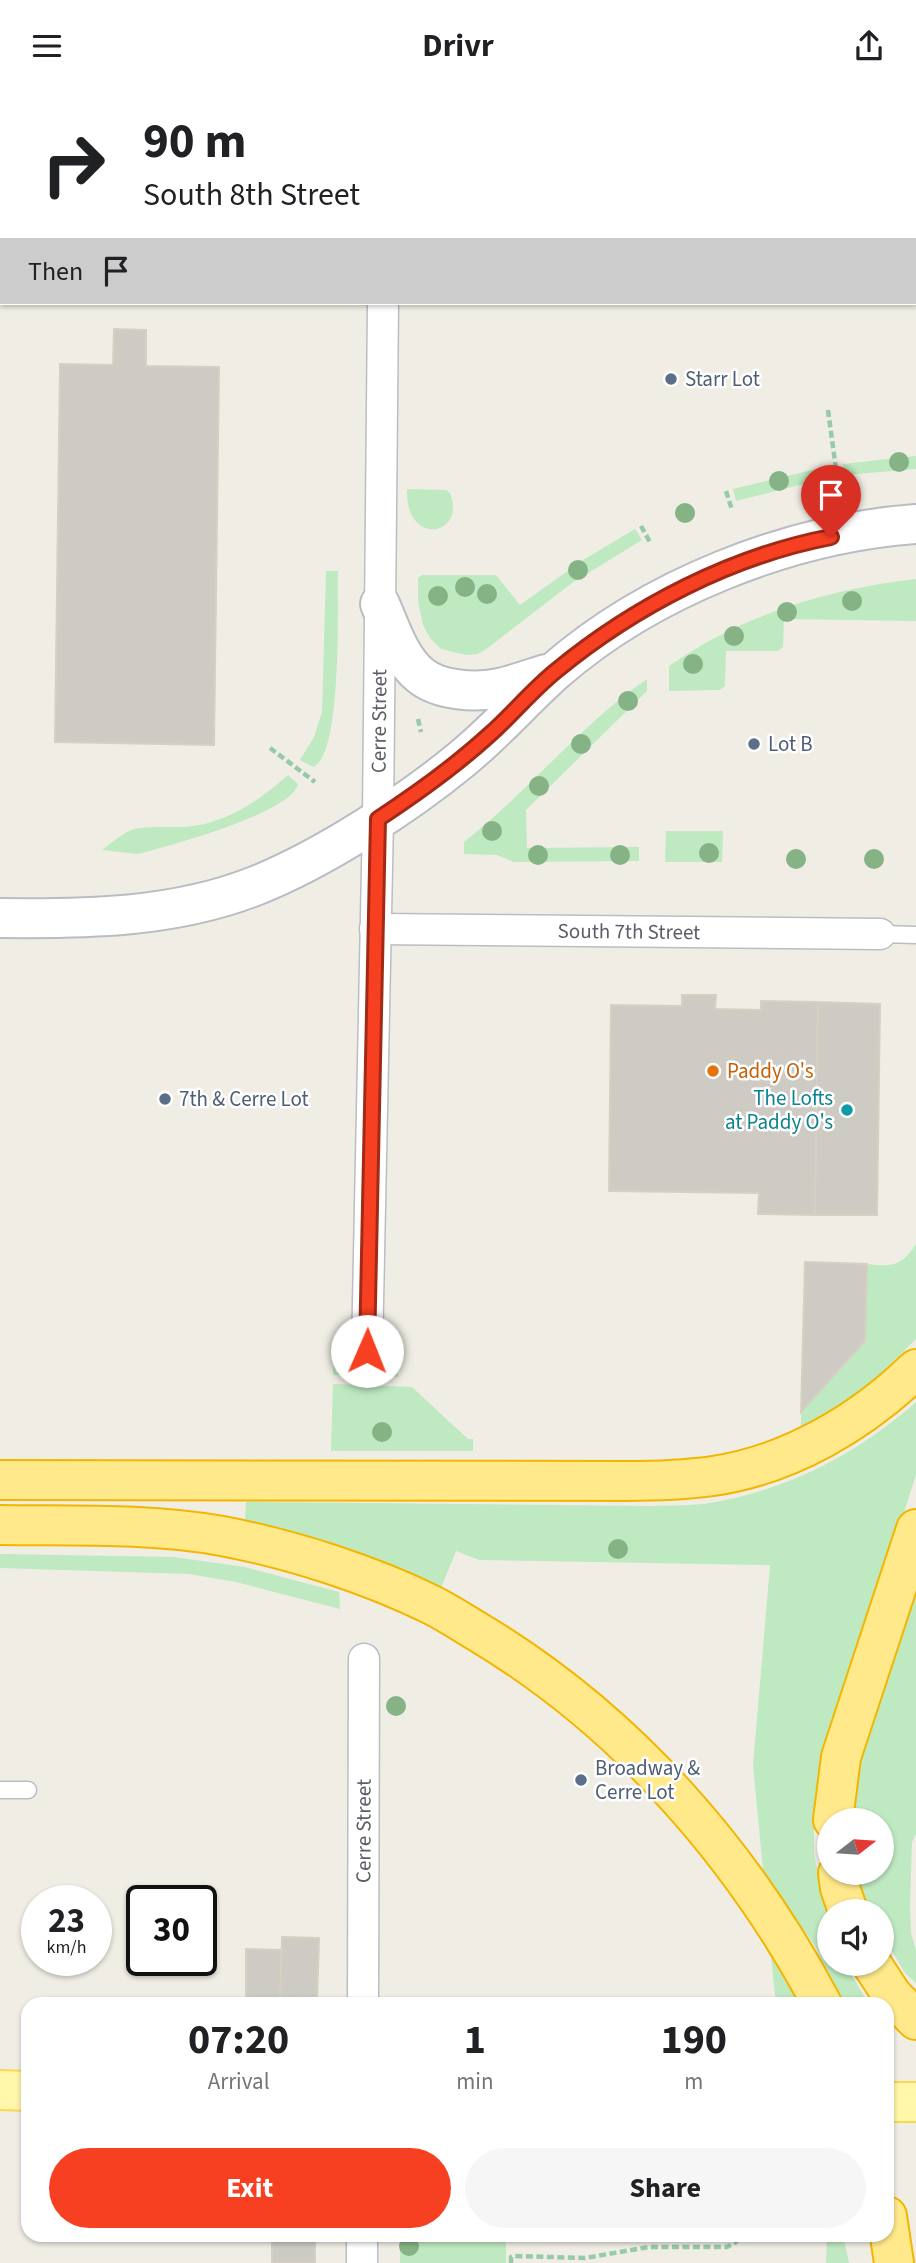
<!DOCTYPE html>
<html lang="en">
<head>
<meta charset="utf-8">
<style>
  body { margin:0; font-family:"Source Sans 3",sans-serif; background:#f6f6f6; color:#202124; height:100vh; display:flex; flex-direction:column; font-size:26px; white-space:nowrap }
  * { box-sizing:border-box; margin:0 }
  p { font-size:23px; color:#757577 }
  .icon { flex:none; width:38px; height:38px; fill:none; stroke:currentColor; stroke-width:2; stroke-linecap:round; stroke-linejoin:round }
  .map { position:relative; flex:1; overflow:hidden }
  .details { position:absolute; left:21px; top:1906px; width:873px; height:245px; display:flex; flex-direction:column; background:#fff; border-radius:21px; box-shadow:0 2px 5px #0004 }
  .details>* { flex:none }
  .hud { position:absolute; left:0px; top:0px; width:917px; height:214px; box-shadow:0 2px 5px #0004; background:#fff; color:#202124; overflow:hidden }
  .needle { width:46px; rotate:73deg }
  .controls { position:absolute; left:817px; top:1717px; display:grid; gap:14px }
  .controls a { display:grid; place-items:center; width:77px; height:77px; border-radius:50%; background:#fff; box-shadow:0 2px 5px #0004; font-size:35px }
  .speed { position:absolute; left:21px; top:1794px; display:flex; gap:14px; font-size:35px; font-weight:700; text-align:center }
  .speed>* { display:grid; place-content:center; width:91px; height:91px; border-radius:50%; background:#fff; box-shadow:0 2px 5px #0004; line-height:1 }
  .speed small { font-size:18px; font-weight:400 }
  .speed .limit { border:4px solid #111; border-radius:10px; background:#fff; color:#111 }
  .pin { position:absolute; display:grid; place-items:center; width:60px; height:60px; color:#fff; margin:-72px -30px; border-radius:50% 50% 50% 0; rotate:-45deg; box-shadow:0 0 7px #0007 }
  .pin .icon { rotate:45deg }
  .me { position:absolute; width:77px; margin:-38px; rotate:1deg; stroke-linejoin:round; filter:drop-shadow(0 0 5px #0008) }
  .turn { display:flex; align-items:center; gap:24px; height:147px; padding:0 28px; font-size:32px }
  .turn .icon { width:91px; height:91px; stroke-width:2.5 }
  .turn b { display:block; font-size:49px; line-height:60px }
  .then { display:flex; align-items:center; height:66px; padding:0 28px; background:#0003; gap:14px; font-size:26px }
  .eta { display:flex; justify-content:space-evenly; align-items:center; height:119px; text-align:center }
  .eta b { font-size:42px; font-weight:700; line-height:49px }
  .button { display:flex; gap:14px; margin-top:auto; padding:14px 28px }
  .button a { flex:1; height:80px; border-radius:42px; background:#f74022; color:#fff; font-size:28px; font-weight:700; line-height:80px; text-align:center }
  .button a+a { background:#f6f6f6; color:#202124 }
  header { display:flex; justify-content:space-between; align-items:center; height:91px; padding:0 28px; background:#fff; font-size:32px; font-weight:700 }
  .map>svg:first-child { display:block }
  .green { fill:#bee9c1 }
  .building { fill:#cdcbc3; stroke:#d5d0c1; stroke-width:2 }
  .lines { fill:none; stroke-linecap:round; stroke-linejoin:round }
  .lane-casing { stroke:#bbbdc4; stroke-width:19 }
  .street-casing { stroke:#bbbdc4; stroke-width:33 }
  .secondary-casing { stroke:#b9bcc3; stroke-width:42 }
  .primary-casing { stroke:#fdd74f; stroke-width:42 }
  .highway-casing { stroke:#f3b600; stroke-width:42 }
  .path { stroke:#96caa8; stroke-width:4.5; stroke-dasharray:7 3.5; stroke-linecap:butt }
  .lane { stroke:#fff; stroke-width:16 }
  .street { stroke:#fff; stroke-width:30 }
  .secondary { stroke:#fff; stroke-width:38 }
  .primary { stroke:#fff6a9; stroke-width:38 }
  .highway { stroke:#ffe98b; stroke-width:38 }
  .tree { fill:#85b385 }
  .route-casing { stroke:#a12a16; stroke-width:18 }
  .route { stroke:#f74022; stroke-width:12 }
  .service-dot { fill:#5c6f8a; stroke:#fff; stroke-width:2.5 }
  .food-dot { fill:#e8710a; stroke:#fff; stroke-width:2.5 }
  .culture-dot { fill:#0f9aa8; stroke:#fff; stroke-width:2.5 }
  .labels { text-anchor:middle; stroke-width:5; stroke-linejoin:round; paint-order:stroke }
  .service-label { font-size:21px; fill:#4e5e75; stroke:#fff; text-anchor:start }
  .street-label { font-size:21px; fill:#5c5f66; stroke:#fff }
  .food-label { font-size:21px; fill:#c56008; stroke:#fff; text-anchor:start }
  .culture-label { font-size:21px; fill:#0d838f; stroke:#fff; text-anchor:end }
</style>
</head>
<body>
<header><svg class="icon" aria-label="menu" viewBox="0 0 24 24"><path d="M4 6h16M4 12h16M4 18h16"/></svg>Drivr<svg class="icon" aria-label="share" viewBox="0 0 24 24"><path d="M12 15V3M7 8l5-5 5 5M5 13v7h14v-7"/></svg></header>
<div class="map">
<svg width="916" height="2172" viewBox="0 0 916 2172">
  <rect width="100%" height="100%" fill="#f0eee4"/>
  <path class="green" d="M916,365v13l-71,6 -2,-11z
    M829,375l2,11 -95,24 -3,-12z
    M407,398l39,1 4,3c17,43 -45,55 -43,-4z
    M635,438l7,11 -70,43 -87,67 -8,4 -11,1 -25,-6 -11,-11 -7,-13 -5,-24v-23l4,-3h74l24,30 63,-45z
    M326,480h12c-1,32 5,185 -25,196l-13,-7 14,-23 8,-25z
    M916,488v42l-132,-2 -1,28 -5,4h-52l-1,35 -5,4 -51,1v-25c73,-51 159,-77 247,-87z
    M647,588v12l-121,119 1,38 112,-1v14l-125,1 -17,-7 -33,-1v-12c65,-51 115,-116 183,-163z
    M288,684l10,9c-5,27 -118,59 -145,66l-15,4 -36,-4c8,-6 17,-14 27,-19 15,-7 47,-2 65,-5 37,-6 67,-27 94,-51z
    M666,740h57l-1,31h-57z
    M916,1153v95l-58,57 -57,34v-18l64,-71 2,-77c25,3 35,2 49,-20z
    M333,1274l65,2v10l-65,-2z
    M333,1293l79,3 56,52h5v12h-142z
    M916,1311v73l-93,287 -9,49v44l15,64 1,44 15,1 24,40h-24l-29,-56 -53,-78 -10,-105 17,-200 -291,-5 -23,-9 -15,37 -196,-67 1,-19 405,4c19,-1 40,0 59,-3 78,-13 147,-49 206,-101z
    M0,1463l174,3 71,10 94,25 1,17 -104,-27 -47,-8 -189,-6z
    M916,1502v241l-4,8 -2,63 1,28 5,17v33l-11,-10 -23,-39v-23h-12l-8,-17 -5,-21h25v-53h-31l3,-37 21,-71z
    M771,1866l28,47h-23z
    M400,2144h106v28h-106z
    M827,2144h16l6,28h-23z"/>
  <path class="building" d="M114,238l32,1v36l73,1 -5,378 -159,-3 5,-378 53,1z
    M682,904h34l-1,14 46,1v-9l57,1 -3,213 -57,-1 1,-21 -150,-2 2,-186 71,1z
    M818,911l62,2 -3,211h-62z
    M805,1171l62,2 -2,77 -64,71z
    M282,1846l37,1 -2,66h-37z
    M246,1858l35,1 -1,54h-34z
    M272,2144h43v28h-43z"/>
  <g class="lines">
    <g class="lane-casing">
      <path id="lane" d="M880,843l36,1
        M0,1699h28"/>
    </g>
    <g class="street-casing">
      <g id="street">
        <path d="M386,2v-2"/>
        <path id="s1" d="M375,838l505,5"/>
        <path id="s2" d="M367,1260l11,-532 5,-516"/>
        <path id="s3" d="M363,1913l1,-345"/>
        <path d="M362,2172v-28"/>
      </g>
    </g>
    <g class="secondary-casing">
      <path id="secondary" d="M380,513c10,23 20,55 40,71 19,16 56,18 79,13 16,-3 32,-10 47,-14
        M0,827c86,1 174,0 255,-32 68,-27 151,-81 207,-127 33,-27 61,-59 92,-87 96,-84 236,-139 362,-148"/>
    </g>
    <g class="primary-casing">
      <path id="primary" d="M0,1999l28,1
        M887,2011h29"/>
    </g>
    <g class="highway-casing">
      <path id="highway" d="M0,1389l626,1c29,0 58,-1 87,-5 76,-11 149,-54 203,-107
        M0,1434c74,1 149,-2 222,11 69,13 147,38 210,69 16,8 31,18 46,27 147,88 264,221 344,372
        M833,1729l8,-63 75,-228
        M838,1782l2,15 8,23
        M871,1872l21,32 24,25
        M887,2125l7,47"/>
    </g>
    <path class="path" d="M828,319l10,74
      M726,400l6,19
      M641,435l10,18
      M418,628l3,13
      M270,657l45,34
      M511,2172v-6l4,-1 70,2 64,-11h78l9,-5 5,-7"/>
    <use href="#lane" class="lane"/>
    <use href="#street" class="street"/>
    <use href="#secondary" class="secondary"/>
    <use href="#primary" class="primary"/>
    <use href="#highway" class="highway"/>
  </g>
  <g class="tree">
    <circle cx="899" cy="371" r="10"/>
    <circle cx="779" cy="390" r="10"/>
    <circle cx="685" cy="422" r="10"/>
    <circle cx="578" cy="479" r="10"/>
    <circle cx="465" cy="496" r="10"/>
    <circle cx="487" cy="503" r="10"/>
    <circle cx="438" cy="505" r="10"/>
    <circle cx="852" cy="510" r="10"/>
    <circle cx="787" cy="521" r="10"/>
    <circle cx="734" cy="545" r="10"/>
    <circle cx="693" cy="573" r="10"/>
    <circle cx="628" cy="610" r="10"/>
    <circle cx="581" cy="653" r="10"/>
    <circle cx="539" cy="695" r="10"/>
    <circle cx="492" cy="740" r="10"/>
    <circle cx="709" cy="762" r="10"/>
    <circle cx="538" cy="764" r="10"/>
    <circle cx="620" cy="764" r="10"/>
    <circle cx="796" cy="768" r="10"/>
    <circle cx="874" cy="768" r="10"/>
    <circle cx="382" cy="1341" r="10"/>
    <circle cx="618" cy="1458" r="10"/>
    <circle cx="396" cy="1615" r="10"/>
    <circle cx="409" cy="2155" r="10"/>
  </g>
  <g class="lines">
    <g class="route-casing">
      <path id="route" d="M367,1260l11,-532c38,-25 76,-52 110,-83 24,-21 44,-46 69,-66 78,-64 175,-114 274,-133"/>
    </g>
    <use href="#route" class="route"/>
  </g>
  <g class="service-dot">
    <circle cx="671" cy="288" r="7"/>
    <circle cx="754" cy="653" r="7"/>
    <circle cx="165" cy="1008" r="7"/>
    <circle cx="581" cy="1689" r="7"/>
  </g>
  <circle class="food-dot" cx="713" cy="980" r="7"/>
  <circle class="culture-dot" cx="847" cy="1019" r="7"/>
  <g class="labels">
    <g class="service-label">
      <text x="685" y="295">Starr Lot</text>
      <text x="768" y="660">Lot B</text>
      <text x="179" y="1015">7th &amp; Cerre Lot</text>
      <text x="595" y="1684">Broadway &amp;<tspan x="595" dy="24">Cerre Lot</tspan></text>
    </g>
    <g class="street-label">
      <text dy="7" stroke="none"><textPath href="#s2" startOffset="630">Cerre Street</textPath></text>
      <text dy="7" stroke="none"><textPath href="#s1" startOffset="254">South 7th Street</textPath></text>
      <text dy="7" stroke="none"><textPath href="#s3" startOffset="173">Cerre Street</textPath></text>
    </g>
    <g class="food-label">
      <text x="727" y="987">Paddy O's</text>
    </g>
    <g class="culture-label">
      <text x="833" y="1014">The Lofts<tspan x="833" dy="24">at Paddy O's</tspan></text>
    </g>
  </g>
</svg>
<div class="controls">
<a><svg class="needle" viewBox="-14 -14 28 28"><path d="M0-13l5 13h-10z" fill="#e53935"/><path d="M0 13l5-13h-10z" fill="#757577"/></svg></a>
<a><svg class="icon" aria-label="sound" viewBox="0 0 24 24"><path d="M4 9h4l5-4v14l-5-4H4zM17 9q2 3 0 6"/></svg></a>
</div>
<div class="speed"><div>23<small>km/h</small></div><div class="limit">30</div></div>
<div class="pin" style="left:831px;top:446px;background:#d93025"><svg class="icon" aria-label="arrive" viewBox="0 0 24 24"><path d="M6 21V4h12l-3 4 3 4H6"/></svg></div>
<svg class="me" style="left:367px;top:1260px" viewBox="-20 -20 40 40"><circle r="19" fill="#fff"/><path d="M0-13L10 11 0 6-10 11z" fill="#f74022"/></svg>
<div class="hud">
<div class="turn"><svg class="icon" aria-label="right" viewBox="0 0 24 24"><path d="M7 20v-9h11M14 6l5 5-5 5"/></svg><div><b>90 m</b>South 8th Street</div></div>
<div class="then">Then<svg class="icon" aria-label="arrive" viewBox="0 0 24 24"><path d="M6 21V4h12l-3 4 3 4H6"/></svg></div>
</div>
<section class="details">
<div class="eta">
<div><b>07:20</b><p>Arrival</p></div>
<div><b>1</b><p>min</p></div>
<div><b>190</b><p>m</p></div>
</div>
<div class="button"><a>Exit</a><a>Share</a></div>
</section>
</div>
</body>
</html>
